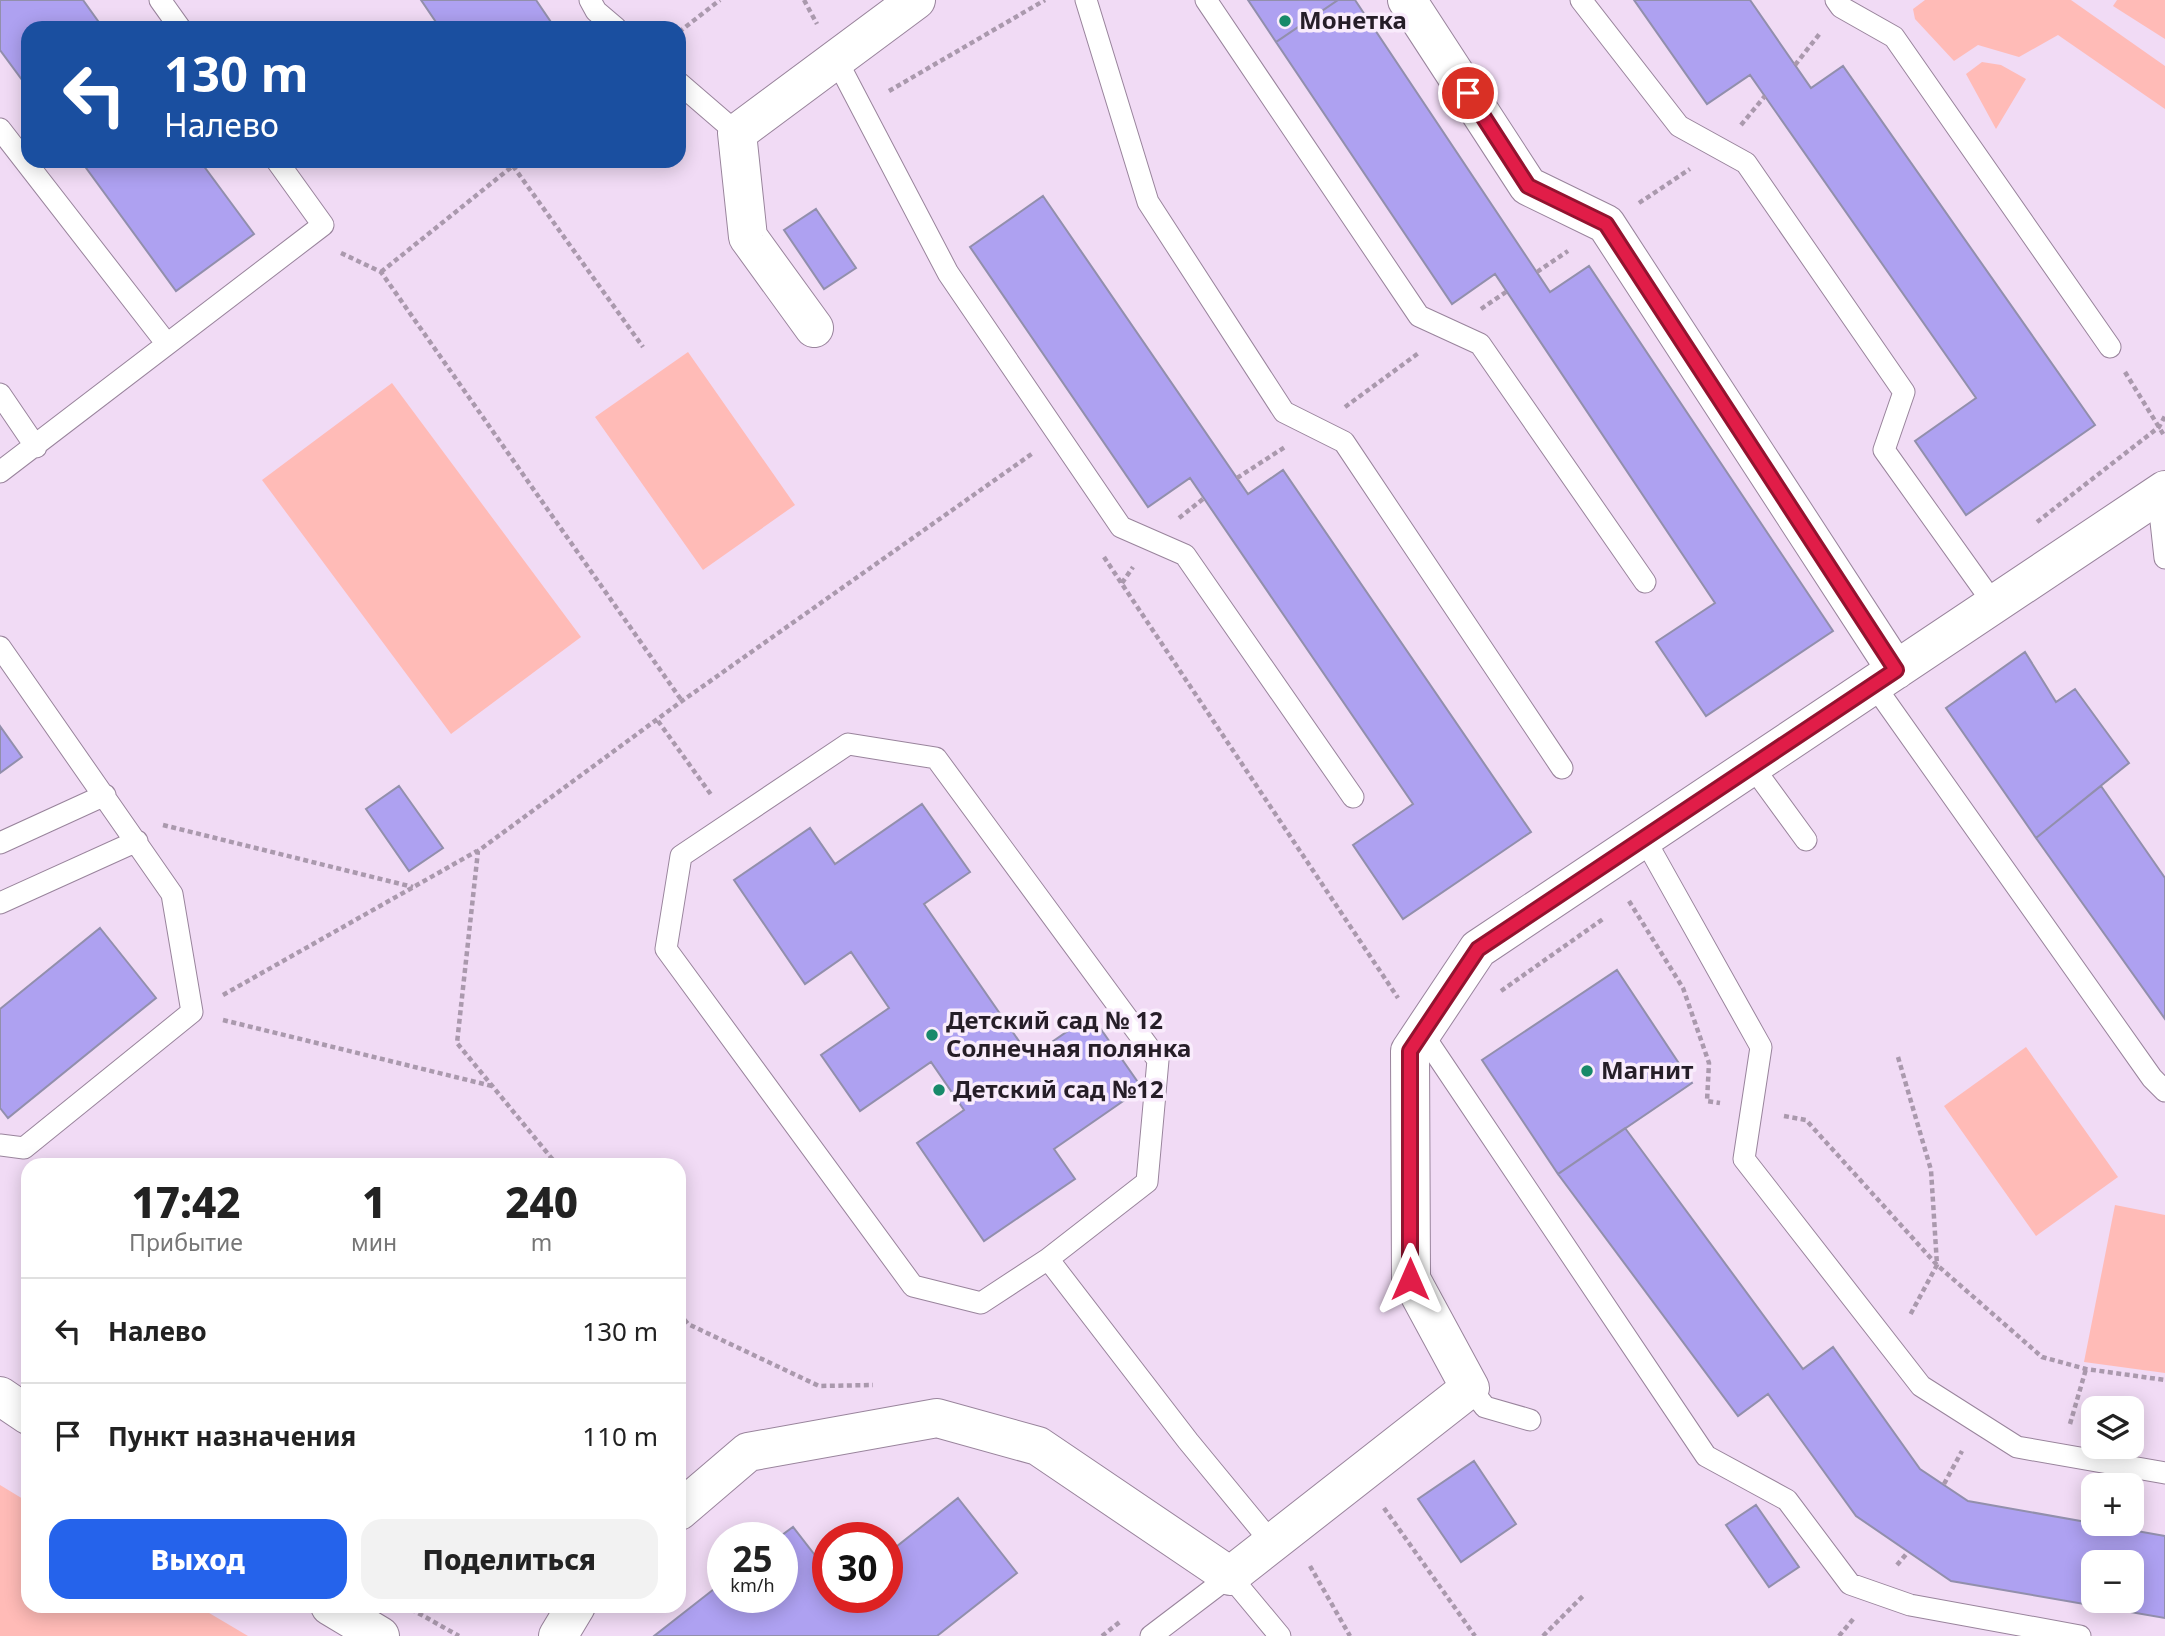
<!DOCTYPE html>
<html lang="ru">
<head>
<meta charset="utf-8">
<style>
  body { margin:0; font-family:"Noto Sans",sans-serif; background:#f2f2f2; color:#222; height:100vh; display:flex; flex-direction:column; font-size:26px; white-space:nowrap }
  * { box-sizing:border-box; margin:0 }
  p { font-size:23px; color:#767676 }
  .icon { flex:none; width:38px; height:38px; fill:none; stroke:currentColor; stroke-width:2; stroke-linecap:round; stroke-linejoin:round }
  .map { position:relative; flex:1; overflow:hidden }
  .sheet { position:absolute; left:21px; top:1158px; width:665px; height:455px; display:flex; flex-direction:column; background:#fff; border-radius:21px; box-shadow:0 4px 18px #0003 }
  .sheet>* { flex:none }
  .banner { position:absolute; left:21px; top:21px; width:665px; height:147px; border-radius:21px; box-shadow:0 4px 18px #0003; background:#1a4fa0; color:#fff; overflow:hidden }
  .buttons { position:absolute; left:2081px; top:1396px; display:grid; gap:14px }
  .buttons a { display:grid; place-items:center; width:63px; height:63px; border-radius:14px; background:#fff; box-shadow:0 4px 18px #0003; font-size:35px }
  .speed { position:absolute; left:707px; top:1522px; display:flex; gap:14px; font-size:35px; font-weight:700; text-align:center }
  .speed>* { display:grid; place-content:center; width:91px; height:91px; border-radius:50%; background:#fff; box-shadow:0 4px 18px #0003; line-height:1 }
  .speed small { font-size:18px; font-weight:400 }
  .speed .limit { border:10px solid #d22; background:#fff; color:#111 }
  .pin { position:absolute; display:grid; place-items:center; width:60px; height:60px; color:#fff; margin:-30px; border:4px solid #fff; border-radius:50%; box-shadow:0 2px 7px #0007 }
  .me { position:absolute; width:77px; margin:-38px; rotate:0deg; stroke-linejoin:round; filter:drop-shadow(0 0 5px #0008) }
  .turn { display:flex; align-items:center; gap:24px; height:147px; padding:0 28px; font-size:32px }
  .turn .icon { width:91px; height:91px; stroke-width:2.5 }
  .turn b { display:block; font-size:49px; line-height:60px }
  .eta { display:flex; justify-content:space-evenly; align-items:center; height:119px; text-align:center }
  .eta b { font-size:42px; font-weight:800; line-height:49px }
  .button { display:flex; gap:14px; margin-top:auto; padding:14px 28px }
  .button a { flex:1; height:80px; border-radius:21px; background:#2563eb; color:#fff; font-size:28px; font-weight:800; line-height:80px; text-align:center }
  .button a+a { background:#f2f2f2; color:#222 }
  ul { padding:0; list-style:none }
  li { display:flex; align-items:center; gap:21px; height:105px; padding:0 28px; border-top:2px solid #e0e0e0 }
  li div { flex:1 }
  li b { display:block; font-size:26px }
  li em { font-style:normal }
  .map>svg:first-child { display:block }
  .green { fill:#ffbbb7 }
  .building { fill:#aea1f1; stroke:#928fac; stroke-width:2; fill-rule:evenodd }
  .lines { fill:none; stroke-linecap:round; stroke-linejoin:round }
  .lane-casing { stroke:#99849c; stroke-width:23 }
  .street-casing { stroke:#99849c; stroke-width:40 }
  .path { stroke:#aa99ad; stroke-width:4.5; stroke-dasharray:5 3.5; stroke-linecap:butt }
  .lane { stroke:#fff; stroke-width:21 }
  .street { stroke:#fff; stroke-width:38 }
  .route-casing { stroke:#92132f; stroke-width:18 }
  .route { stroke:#e11d48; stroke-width:12 }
  .poi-dot { fill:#17896a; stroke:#f9ecfc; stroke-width:2.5 }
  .labels { text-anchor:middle; stroke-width:7; stroke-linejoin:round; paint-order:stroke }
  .poi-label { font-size:24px; font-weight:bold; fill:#261e28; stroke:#f9ecfc; text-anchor:start }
</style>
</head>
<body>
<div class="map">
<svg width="2165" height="1636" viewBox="0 0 2165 1636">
  <rect width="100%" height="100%" fill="#f1dbf5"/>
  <path class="green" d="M1925,0h146l94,66v43l-107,-74 -39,22 -41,-12 -24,16 -39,-42 -2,-10z
    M2117,0h48v39l-52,-33z
    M1982,62l19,3 25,14 -30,50 -30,-55z
    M688,352l107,153 -92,65 -108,-153z
    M392,383l189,254 -130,97 -189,-254z
    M2026,1047l92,130 -82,59 -92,-130z
    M2115,1205l50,10v158l-81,-11z
    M0,1485l28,17v104l171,1 49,29h-248z"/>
  <path class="building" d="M0,0h83l20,28h-75v60l-28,-38z
    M421,0h115l19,28h-115z
    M1248,0h90l-62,42z
    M1338,0h17l195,292 39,-26 244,365 -127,85 -50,-74 59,-39 -220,-329 -43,30 -176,-262z
    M1634,0h116l61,88 32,-22 252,359 -129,90 -51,-74 61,-43 -226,-323 -43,29z
    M81,161h119l54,73 -78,57z
    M1043,196l205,298 35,-24 248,362 -128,87 -50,-74 60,-41 -223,-326 -42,29 -178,-260z
    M816,209l40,59 -32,21 -40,-59z
    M2025,652l31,50 19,-13 54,74 -93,75 -90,-130z
    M0,726l22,31 -22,16z
    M399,786l44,62 -34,23 -43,-62z
    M2101,786l64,92v141l-129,-181z
    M922,804l48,68 -46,32 106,153 61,-42 51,73 -88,61 21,30 -91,62 -67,-98 47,-33 -33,-48 -71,49 -39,-56 68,-47 -38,-56 -46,32 -71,-104 76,-52 25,36z
    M100,928l56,70 -148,120 -8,-10v-99z
    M1617,970l75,113 -134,91 -76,-114z
    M1625,1128l178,241 30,-22 87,122 48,32 197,35v82l-214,-37 -95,-65 -88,-122 -30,22 -180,-242zM2093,1563h39v38h-39z
    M1474,1461l42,63 -55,38 -43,-63z
    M958,1498l59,75 -80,63h-283l69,-54v16h59v-60h-4l15,-11 35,45v26h59v-44z
    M1756,1505l43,62 -30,20 -43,-62z"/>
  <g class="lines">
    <g class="lane-casing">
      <path id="lane" d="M160,0l20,28
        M590,0l6,11 20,17
        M1086,0l62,202 136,210 60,30 218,326
        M1206,0l213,316 61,28 165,238
        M1581,0l98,126 67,37 158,229 -20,58 110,154
        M1836,0l5,7 53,30 216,310
        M836,59l112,214 173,254 64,28 168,242
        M679,83l58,50
        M0,129l167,215
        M0,394l36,53
        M0,472l323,-247 -46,-64
        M2158,494l7,64
        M0,647l172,247 20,118 -168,136 -24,-3
        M1874,685l278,393 13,13
        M1752,766l54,74
        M1644,838l117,209 -17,112 177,227 96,61 148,26
        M0,843l105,-48
        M0,903l137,-62
        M1422,1033l284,423 81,44 63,84 60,21 170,31
        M1048,1259l99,-77 11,-122 -222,-302 -88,-14 -167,112 -15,93 247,337 68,17 67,-44 140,182 84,102
        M1470,1388l15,19 45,13
        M1151,1636l79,-60 50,60"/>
    </g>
    <g class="street-casing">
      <path id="street" d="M1407,0l121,186 78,38 290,446
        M814,328l-66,-91 -11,-104 179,-133
        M0,1396l28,19
        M679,1511l69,-59 189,-34 101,28 192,130 240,-188 -59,-109 -1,-228 68,-102 687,-459
        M330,1606l50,30
        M558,1636l18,-30"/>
    </g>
    <path class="path" d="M804,0l13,24
      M679,32l41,-32
      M1795,65l26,-33
      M889,91l156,-91
      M1741,125l24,-29
      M513,166l130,181
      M1639,203l51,-34
      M341,253l40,19 301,429
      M381,272l138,-111
      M1537,272l31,-21
      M1481,309l25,-17
      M2125,372l40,65
      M1345,407l75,-55
      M1237,478l48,-31
      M1179,518l24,-19
      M2037,522l122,-95 6,-11
      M1104,557l294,441
      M1122,583l11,-16
      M658,721l54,75
      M163,825l250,62
      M1629,901l54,87 26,75 -2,38 13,2
      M1501,991l102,-72
      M223,995l254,-144
      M223,1020l269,66
      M1898,1057l33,113 6,95 -28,52
      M1784,1116l22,4 131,145 105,92 44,12 79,11
      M558,1166l-101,-123 21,-192 204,-150 351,-248
      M679,1313l9,11 131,62 54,-1
      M2070,1424l16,-55
      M1944,1484l18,-33
      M1384,1508l91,128
      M1897,1565l11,-13
      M1310,1566l40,70
      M411,1609l48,27
      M1102,1636l19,-15
      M1543,1636l41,-41
      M1839,1636l15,-18"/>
    <use href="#lane" class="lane"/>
    <use href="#street" class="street"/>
  </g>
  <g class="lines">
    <g class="route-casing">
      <path id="route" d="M1410,1279v-228l68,-102 418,-279 -290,-446 -78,-38 -60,-93"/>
    </g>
    <use href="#route" class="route"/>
  </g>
  <g class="poi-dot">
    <circle cx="1285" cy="21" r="7"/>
    <circle cx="932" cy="1035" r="7"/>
    <circle cx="1587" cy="1071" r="7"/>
    <circle cx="939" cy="1090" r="7"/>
  </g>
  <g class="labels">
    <g class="poi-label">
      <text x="1299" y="29">Монетка</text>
      <text x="946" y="1029">Детский сад № 12<tspan x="946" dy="28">Солнечная полянка</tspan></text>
      <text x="1601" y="1079">Магнит</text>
      <text x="953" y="1098">Детский сад №12</text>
    </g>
  </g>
</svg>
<div class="buttons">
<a><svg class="icon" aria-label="layers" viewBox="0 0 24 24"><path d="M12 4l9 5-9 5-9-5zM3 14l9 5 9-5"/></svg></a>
<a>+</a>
<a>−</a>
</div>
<div class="speed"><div>25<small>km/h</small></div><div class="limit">30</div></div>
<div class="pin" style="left:1468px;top:93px;background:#d93025"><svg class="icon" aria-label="arrive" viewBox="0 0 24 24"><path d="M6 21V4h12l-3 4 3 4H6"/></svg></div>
<svg class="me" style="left:1410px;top:1279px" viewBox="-20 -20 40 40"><path d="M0-17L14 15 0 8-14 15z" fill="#e11d48" stroke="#fff" stroke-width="4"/></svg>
<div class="banner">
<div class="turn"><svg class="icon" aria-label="left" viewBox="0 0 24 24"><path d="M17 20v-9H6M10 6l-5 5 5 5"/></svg><div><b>130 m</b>Налево</div></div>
</div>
<section class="sheet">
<div class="eta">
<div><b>17:42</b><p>Прибытие</p></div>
<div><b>1</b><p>мин</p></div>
<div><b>240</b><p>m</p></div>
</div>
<ul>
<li><svg class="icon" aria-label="left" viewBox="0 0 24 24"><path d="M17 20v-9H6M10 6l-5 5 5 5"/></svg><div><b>Налево</b></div><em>130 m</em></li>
<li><svg class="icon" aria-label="arrive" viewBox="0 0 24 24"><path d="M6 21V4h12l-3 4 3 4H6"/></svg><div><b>Пункт назначения</b></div><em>110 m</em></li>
</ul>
<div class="button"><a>Выход</a><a>Поделиться</a></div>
</section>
</div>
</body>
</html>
